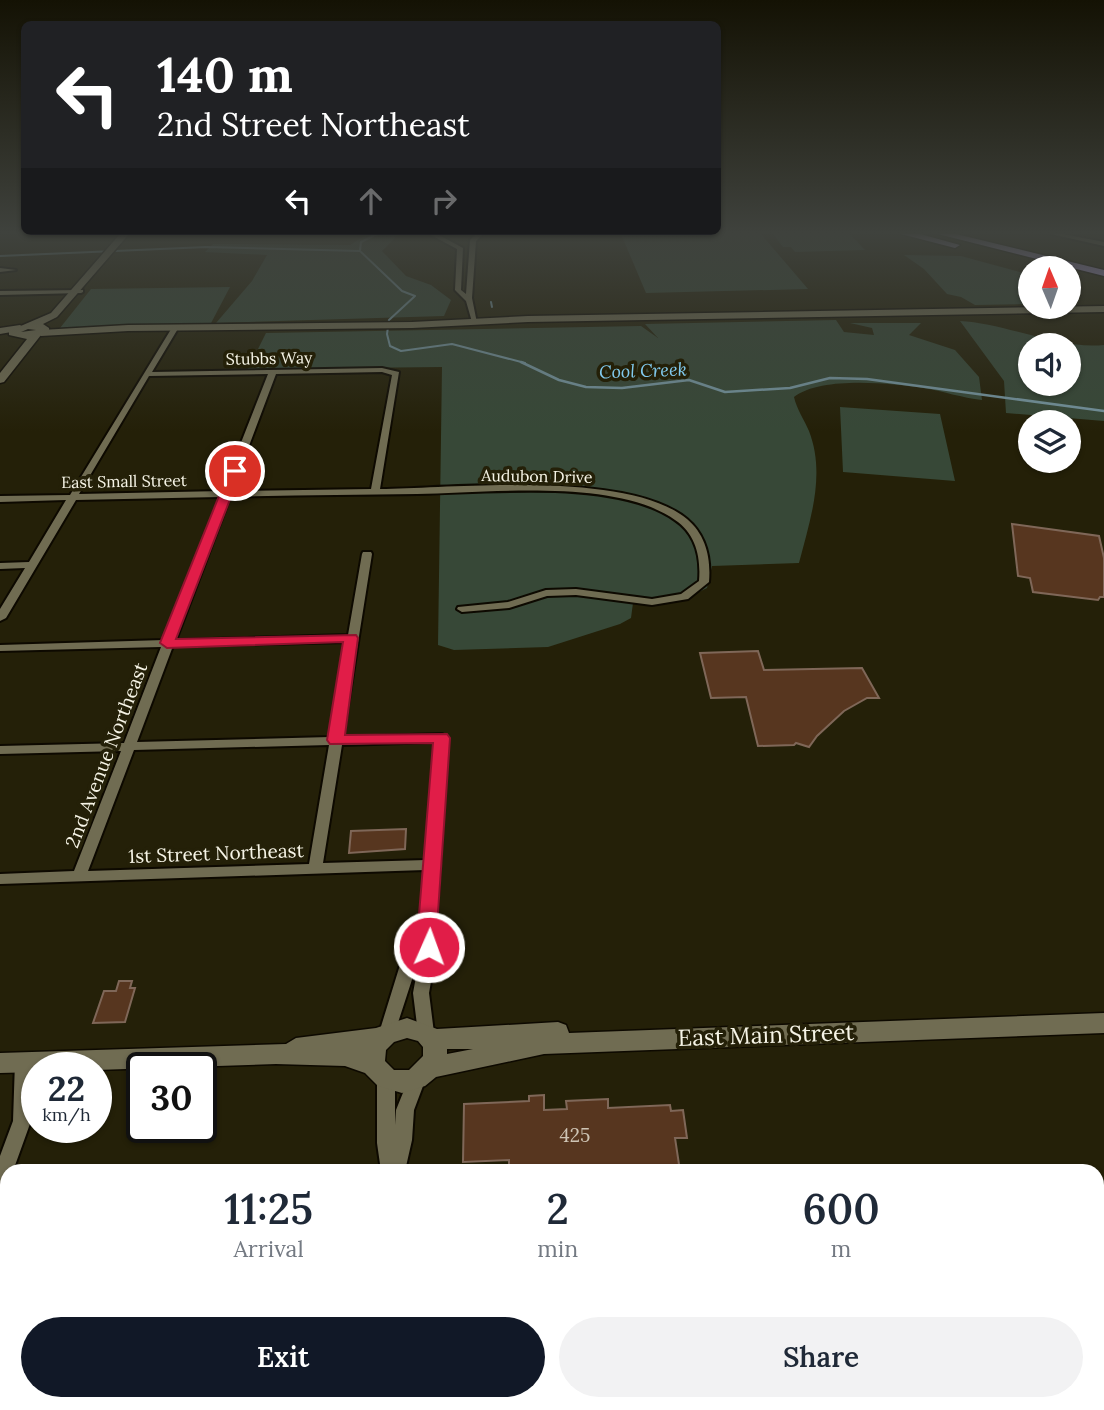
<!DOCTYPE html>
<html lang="en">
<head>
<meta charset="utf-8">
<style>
  body { margin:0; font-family:Lora,serif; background:#f2f2f3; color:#1f2937; height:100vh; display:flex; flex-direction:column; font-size:26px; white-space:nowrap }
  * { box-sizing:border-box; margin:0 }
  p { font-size:23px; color:#747a83 }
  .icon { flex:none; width:38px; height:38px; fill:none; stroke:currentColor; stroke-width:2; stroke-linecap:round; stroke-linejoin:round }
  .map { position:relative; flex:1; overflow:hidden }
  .side { position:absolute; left:0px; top:1164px; width:1104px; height:247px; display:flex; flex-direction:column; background:#fff; border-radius:21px 21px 0 0; box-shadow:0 2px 5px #0004 }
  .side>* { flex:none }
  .hud { position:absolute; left:21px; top:21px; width:700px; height:214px; border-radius:10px; box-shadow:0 2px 5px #0004; background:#202124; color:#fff; overflow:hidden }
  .needle { width:46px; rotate:358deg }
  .buttons { position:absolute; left:1018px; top:256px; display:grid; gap:14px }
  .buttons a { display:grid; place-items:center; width:63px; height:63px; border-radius:50%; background:#fff; box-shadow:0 2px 5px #0004; font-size:35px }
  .speed { position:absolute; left:21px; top:1052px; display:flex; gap:14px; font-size:35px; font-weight:700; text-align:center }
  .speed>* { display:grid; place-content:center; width:91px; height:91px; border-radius:50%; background:#fff; box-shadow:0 2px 5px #0004; line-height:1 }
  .speed small { font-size:18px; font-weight:400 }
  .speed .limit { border:4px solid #111; border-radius:10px; background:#fff; color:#111 }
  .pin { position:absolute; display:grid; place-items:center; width:60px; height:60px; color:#fff; margin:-30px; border:4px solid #fff; border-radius:50%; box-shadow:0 2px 7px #0007 }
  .me { position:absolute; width:77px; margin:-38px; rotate:2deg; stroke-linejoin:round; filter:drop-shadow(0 0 5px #0008) }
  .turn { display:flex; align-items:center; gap:24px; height:147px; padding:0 21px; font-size:32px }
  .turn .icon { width:91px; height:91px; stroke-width:2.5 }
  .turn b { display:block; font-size:49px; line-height:60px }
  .lanes { display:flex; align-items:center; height:66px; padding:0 21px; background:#0003; justify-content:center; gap:35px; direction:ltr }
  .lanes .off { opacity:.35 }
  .eta { display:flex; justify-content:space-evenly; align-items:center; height:119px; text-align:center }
  .eta b { font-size:42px; font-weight:600; line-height:49px }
  .button { display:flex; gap:14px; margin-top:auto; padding:14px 21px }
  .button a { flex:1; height:80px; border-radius:42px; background:#111827; color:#fff; font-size:28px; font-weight:600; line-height:80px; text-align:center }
  .button a+a { background:#f2f2f3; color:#1f2937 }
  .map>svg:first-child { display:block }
  .green { fill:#374837; fill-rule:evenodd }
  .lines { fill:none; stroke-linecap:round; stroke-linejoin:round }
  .stream-far1 { stroke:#74939d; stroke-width:2 }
  .stream { stroke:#74939d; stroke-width:2.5 }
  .building { fill:#57361f; stroke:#7f6758; stroke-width:2 }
  .minor-casing { stroke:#0d0900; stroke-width:4 }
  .tertiary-casing { stroke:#0d0900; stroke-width:3 }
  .secondary-casing { stroke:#0d0900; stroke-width:3 }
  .motorway-casing { stroke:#0d0900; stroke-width:3 }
  .minor { fill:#706c52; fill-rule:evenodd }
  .tertiary { fill:#706c52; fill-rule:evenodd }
  .secondary { fill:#706c52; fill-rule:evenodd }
  .motorway { fill:#b19ee4; fill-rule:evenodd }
  .route { fill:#e11d48; stroke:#92132f; stroke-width:2 }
  .labels { text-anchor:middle; stroke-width:7; stroke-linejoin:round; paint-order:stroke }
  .far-street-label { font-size:16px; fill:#f6f4e6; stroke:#242008 }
  .far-water-label { font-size:18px; font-style:italic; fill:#81caee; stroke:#242008 }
  .street-label { font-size:19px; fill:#f6f4e6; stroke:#242008 }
  .near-number-label { font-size:19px; fill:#cec4b4 }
  .near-street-label { font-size:23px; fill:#f6f4e6; stroke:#242008 }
</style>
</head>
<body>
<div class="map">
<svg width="1104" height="1410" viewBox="0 0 1104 1410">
  <rect width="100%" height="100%" fill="#242008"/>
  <path class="green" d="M368,234h31l-17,17 24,25 25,9 20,15 -7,16 -228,7 36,-42 15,-26 -62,-3 8,-8 137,1z
    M621,234h140l47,55 -162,4z
    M773,234h77l15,16 -70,2 -4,-5h-8z
    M904,255l57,1 70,19v29l-56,1 -14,-8 -14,-3 -23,-25z
    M230,287l-20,38 -150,3 31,-39z
    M836,320l8,12 30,3 -2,-7 -22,-5h71l-12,12 46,15 24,27 3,23c-20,-2 -39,-9 -59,-12 -33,-5 -102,-12 -129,9 3,13 10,22 15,34 17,44 1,89 -10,132l-87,3 -5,22c-25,13 -46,16 -74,15l-2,15 -11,6 -72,23 -94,3 -16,-5 4,-278 -194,2 18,-36 375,-7 17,12 -13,-14z
    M960,321c45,2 101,29 144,24v76l-98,-8 -2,-32zM1031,345h38v38h-38z
    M840,407l100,7 15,67 -112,-9z"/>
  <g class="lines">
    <path class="stream-far1" d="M377,234l-16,8 -1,9 42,40 13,5 -26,24 -2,14 3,12 11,5 51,-7 73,19
      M0,256l206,-9 154,4
      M491,302l1,5"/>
    <path class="stream" d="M521,362l38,18 27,7 36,1 67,-8 36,12 65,-4 40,-10 37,1 237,32"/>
  </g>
  <path class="building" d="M1012,524l87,12 5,22v39h-4l-2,3 -65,-8 -3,-14 -12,-2z
    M758,651l6,19 98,-2 17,30h-12l-23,13 -27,25 -8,11 -13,-4 -2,2 -36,1 -12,-49 -35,1 -11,-45z
    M406,829l-1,20 -56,4 2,-22z
    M119,981h13l-2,7h5l-10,34 -32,1 11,-32h12z
    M544,1095v15l23,-1 -1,-8 42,-2v9l62,-3 1,6 12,-1 4,28h-12l5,33h-171v-11l-46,2 1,-58 65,-3v-5z"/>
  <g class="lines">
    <g class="minor-casing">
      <path id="minor" d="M429,234h8l26,14 -2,42 5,4 4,-54 6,-6h7l-7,7 -4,57 5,25 -5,-1 -6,-21 -11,-11 2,-41z
        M1051,234h12l41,8v4z
        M0,268l16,2 -16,2z
        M83,290v2l-2,1 -81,2v-4z
        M173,326l6,1 -27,45 230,-4 17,4 -19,117c76,-1 248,-19 307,30 19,16 24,39 22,63l-21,17 -36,6 -76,-10 -29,1 -38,12 -47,4 -5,-3 1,-2 50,-5 38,-12 30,-1 76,10 29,-5 18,-13c2,-24 -3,-47 -24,-61 -59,-42 -188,-27 -258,-26 -62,1 -125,1 -187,3l-54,143 172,-5 14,-81 1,-2h8l1,2 -29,183 99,-3 6,4 -12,189 1,20 -8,46 5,40 -2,5 -6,2 -6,-2 -2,-5 -5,-40 7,-38 -27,83 -6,2 -6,-2 -2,-5 21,-68 20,-39 5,-56 -425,14v-10l74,-3 47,-120 -121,3v-8l124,-3 37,-96 -161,4v-6l164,-5 56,-143 -144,3 -70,118 -6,3v-12l25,-41 -25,1v-6l29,-1 37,-62 -66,2v-6l70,-1zM382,372l10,3 -21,114 -139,2 44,-117zM268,374l-46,117 -143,3 70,-118zM347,642l-17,95 -193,5 36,-96zM435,742l-9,118 -103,3 19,-118zM329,745l-20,119 -221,7 46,-121z
        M24,1055l6,2 3,5 -2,59 -18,50h-6v16l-7,4v-35l13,-35 2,-59 3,-5z
        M386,1071l6,2 3,5v47l1,-15 15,-37 6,-2 6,2 3,5 -12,32 -2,30 -7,31h-24l-4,-28v-65l3,-5z
        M366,1404h22v6h-22z"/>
    </g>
    <g class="tertiary-casing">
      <path id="tertiary" d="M1104,306v6l-576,10 -116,6 -284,3 -87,5 -5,-3 5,-3 87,-5 284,-3 116,-6z
        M20,325l5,3 -2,2 -23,4v-6z"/>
    </g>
    <g class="secondary-casing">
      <path id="secondary" d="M120,234h9l-72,83 -14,7 6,4v4l-8,3 -37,47 -4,1v-10l27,-34 -18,-4v-4l42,-18zM28,329l8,1 -15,2z
        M1104,1013v20l-560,21 -108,23 -11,9 -23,7 -24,-7 -13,-13 -20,-7 -69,-2 -180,6v-2h-59v4l-37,1v-20l286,-9 10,-6 80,-10 31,-10 30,11 121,-7 8,3 3,8zM407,1038l11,3 5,6v9l-14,14h-15l-9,-9 1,-11 8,-8zM447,1049h26l-26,5z"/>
    </g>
    <g class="motorway-casing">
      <path id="motorway" d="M901,234h19l40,11 -5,3z
        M938,234h18l148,36v6z"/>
    </g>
    <use href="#minor" class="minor"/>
    <use href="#tertiary" class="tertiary"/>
    <use href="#secondary" class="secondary"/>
    <use href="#motorway" class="motorway"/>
  </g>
  <linearGradient id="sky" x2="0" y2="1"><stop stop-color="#141204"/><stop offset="0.54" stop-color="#3f423d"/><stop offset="1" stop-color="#3f423d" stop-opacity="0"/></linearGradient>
  <rect width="1104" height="431" fill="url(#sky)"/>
  <path class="route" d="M235,467l6,4 -65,168 180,-4 2,3 -13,97 102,-1 3,4 -13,189 2,20 -3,6 -7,2 -7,-2 -4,-26 15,-184 -103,1 -3,-4 16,-98 -176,6 -7,-5 69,-172z"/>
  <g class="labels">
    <g class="far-street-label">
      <text transform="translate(269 358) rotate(-1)" y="6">Stubbs Way</text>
      <text transform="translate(537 476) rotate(1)" y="6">Audubon Drive</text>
      <text transform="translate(124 481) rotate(-1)" y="6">East Small Street</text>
    </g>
    <g class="far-water-label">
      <text transform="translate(643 371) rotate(-2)" y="6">Cool Creek</text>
    </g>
    <g class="street-label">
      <text transform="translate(106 755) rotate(-69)" y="7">2nd Avenue Northeast</text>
      <text transform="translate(216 853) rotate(-2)" y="7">1st Street Northeast</text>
    </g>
    <g class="near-number-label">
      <text x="575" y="1142">425</text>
    </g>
    <g class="near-street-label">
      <text transform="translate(766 1035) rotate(-2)" y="8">East Main Street</text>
    </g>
  </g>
</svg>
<div class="buttons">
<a><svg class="needle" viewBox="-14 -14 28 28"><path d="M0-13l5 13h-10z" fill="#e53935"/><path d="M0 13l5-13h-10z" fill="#747a83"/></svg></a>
<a><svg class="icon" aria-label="sound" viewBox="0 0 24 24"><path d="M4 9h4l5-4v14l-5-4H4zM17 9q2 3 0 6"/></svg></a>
<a><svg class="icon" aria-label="layers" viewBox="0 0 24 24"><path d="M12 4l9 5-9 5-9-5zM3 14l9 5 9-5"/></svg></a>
</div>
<div class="speed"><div>22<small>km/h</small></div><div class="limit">30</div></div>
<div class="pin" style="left:235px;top:471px;background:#d93025"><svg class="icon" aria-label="arrive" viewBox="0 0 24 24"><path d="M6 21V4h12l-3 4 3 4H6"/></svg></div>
<svg class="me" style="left:429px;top:947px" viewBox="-20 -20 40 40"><circle r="17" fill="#e11d48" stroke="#fff" stroke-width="3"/><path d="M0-11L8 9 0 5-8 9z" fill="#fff"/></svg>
<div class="hud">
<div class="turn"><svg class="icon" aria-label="left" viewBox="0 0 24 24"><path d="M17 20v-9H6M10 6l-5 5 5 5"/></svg><div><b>140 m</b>2nd Street Northeast</div></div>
<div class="lanes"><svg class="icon" aria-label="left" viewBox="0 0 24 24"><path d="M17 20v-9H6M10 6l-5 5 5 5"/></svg><svg class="icon off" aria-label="ahead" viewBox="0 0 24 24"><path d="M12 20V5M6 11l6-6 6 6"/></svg><svg class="icon off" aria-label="right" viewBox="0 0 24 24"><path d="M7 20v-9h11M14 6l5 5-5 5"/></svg></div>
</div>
<section class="side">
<div class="eta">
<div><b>11:25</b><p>Arrival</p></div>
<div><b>2</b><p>min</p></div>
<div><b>600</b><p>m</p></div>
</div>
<div class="button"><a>Exit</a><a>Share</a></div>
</section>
</div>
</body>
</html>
